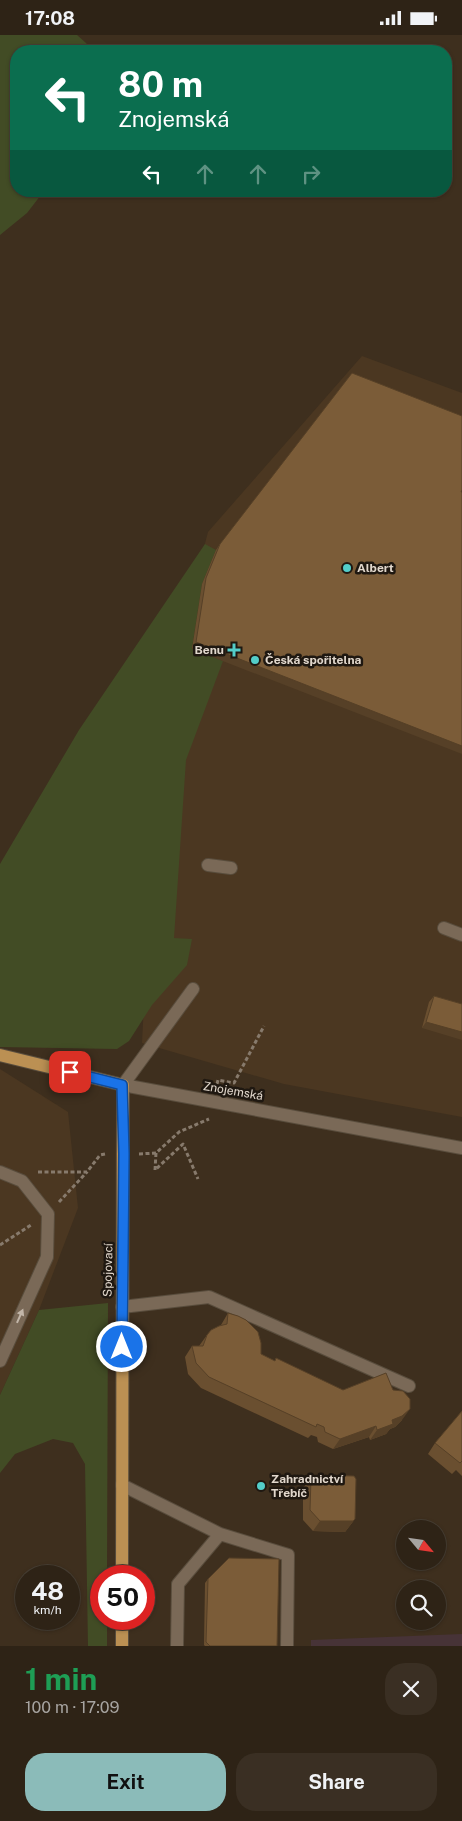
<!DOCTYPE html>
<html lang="en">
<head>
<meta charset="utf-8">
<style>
  body { margin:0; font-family:"Public Sans",sans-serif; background:#3a2f23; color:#f1f3f6; height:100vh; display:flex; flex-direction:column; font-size:19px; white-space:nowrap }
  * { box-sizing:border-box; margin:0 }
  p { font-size:16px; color:#a7a4a1 }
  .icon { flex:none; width:28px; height:28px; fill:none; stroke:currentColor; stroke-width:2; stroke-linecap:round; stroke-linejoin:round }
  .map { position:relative; height:1611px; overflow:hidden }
  .panel { display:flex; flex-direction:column; background:#2e2316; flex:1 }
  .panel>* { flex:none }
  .top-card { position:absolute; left:10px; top:10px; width:442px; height:152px; border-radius:20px; box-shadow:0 1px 4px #0004,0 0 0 1px #494035; background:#0b6e4f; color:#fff; overflow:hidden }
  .needle { width:32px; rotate:119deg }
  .buttons { position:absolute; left:396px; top:1485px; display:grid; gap:10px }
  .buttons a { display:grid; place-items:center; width:50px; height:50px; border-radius:50%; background:#2e2316; box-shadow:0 1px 4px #0004,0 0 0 1px #494035; font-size:25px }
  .speed { position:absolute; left:15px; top:1530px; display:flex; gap:10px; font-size:25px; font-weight:700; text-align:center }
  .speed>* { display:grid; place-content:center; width:65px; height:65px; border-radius:50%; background:#2e2316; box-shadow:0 1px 4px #0004,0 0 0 1px #494035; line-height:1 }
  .speed small { font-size:12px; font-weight:400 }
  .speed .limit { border:8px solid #d22; background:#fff; color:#111 }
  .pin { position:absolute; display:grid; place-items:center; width:42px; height:42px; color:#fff; margin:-21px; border-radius:10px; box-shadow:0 2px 8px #0006 }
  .me { position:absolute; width:55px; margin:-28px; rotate:0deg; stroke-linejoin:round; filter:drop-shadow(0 0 4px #0008) }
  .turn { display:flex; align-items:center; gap:18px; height:105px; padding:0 25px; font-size:22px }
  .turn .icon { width:65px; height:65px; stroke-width:2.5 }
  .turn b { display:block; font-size:35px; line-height:42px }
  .lanes { display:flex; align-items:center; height:48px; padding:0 25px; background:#0003; justify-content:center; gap:25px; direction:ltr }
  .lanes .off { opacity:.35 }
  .round { display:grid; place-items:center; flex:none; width:52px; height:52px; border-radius:20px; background:#3a2f23 }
  .overview { display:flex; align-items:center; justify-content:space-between; height:85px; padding:0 25px }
  h1 { font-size:30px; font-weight:700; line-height:38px; color:#1e9e55 }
  .primary-button { display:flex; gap:10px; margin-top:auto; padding:10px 25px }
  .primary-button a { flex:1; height:58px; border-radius:20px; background:#8bbbb9; color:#111; font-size:20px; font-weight:700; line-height:58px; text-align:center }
  .primary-button a+a { background:#3a2f23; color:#f1f3f6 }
  .status { display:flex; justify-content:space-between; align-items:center; height:35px; padding:0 25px; background:#2e2316; direction:ltr }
  .status svg { height:14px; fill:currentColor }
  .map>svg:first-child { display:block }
  .built { fill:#4b3721 }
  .industrial { fill:#473337 }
  .green { fill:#424c25 }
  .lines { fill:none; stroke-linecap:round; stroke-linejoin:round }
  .minor-casing { stroke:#594d3d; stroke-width:14 }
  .major-casing { stroke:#594d3d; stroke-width:14 }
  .path { stroke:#877a6c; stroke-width:3; stroke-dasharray:4 2.5; stroke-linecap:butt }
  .minor { stroke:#7a6957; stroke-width:12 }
  .major { stroke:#bb9053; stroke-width:12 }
  .wall { fill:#6a4f30 }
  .shaded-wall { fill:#564027 }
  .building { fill:#7b5c38; stroke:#564027 }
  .oneway { fill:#c2b6a9 }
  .route-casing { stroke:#114b97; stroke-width:12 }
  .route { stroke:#1a73e8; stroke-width:9 }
  .poi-dot { fill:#53cdc9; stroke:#1f1811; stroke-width:2 }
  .labels { text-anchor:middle; stroke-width:5; stroke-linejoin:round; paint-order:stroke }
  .poi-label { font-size:12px; font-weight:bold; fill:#e1d7cc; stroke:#1f1811; text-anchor:start }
  .street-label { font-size:12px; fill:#e1d7cc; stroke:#1f1811 }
</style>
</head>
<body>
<div class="status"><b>17:08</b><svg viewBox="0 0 49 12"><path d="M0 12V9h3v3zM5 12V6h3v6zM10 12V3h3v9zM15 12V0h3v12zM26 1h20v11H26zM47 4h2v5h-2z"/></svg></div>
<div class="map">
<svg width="462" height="1611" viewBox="0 0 462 1611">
  <rect width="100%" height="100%" fill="#3e2f1e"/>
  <path class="built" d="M362,321l100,37v724l-178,-33 -142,-41 16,-319 50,-192z
    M0,1034l68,43 10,96 -39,102 -39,85z"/>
  <path class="industrial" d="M462,1599v12h-151v-6z"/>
  <path class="green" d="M0,0h77l9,8 6,8h-76v140h28l-17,22 -27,22z
    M205,509l11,6 -14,34 -10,64 31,13 -37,99 -12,178 18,1 -5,26 -35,40 -23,36 -12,8 -117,-2v-183l79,-134z
    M108,1268l-1,273h-6v43h6v27h-19l-3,-182 -12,-21 -20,-4 -38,15 -15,19v-78l39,-85z"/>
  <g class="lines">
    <g class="minor-casing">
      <path id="minor" d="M208,830l23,3
        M444,893l18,7
        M193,954l-70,96 339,63
        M0,1137l22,9 26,33 -1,43 -47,104
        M122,1272l87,-10 200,89
        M122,1450l98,49
        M177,1611l1,-62 42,-50 68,21 -1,91"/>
    </g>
    <g class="major-casing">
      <path id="major" d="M0,1020l123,30 -1,491
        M122,1584v27"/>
    </g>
    <path class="path" d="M217,1049l1,-4 16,3 30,-57
      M156,1118l-1,17 28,-26 15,35
      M139,1119l17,-1 23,-21 30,-13
      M38,1137h49l13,-17 5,-1
      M59,1167l28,-30
      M0,1210l31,-20"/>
    <use href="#minor" class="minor"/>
    <use href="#major" class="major"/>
  </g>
  <path class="wall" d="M462,381l-270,233 10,-65 14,-34 4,-6z
    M434,961l28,8 -40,24 7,-26z
    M228,1278l33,41 14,7 1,-3 126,62 -7,7 -5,2 -4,5 -16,6 -1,-3 -36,12 -15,-7 -1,-5 -6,-2 -3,3 -107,-50 -13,-14 -3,-17 7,-11h7l8,-11 14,-10z
    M462,1376v65l-6,-6 -4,4 -24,-20 7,-11z
    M311,1443l44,41 -10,13 -32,-1 -10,-11v-32z
    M208,1544l69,67h-72l-1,-1 1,-62z"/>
  <path class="shaded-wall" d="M196,607l266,104v8l-270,-105z
    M426,987l36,10v8l-40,-12z
    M410,1374l-8,11 -7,7 -5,2 -4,5 -16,6 7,-10z
    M376,1391l-7,11 -36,12 7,-10z
    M355,1484l-10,13 -32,-1 7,-10z"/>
  <path class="building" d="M352,338l110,43v74l-1,2h1v254l-266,-104 10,-64 14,-34z
    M434,961l28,8v28l-36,-10z
    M228,1278l10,3 8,4 12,12 3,11v11l14,7 1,-3 67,32 43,-17 7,17 10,1 7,8v10l-8,7 -10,4 1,4 -16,6 -1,-4 -36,13 -15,-7 -1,-5 -7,-3 -1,3 -107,-50 -13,-14 -4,-17h11l4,-11 4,-5 8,-4 8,-2z
    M462,1376v50l-2,2 -25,-20z
    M314,1440l40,1 2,3 -1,40 -2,2h-33l-10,-11 1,-32z
    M229,1523l50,1 -2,87h-67l-4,-4 2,-63z"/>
  <defs><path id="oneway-solid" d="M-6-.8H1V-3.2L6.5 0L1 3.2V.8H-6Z" transform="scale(1.25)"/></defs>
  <use class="oneway" href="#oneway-solid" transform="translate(20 1281) rotate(-66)"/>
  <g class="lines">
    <g class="route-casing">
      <path id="route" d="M70,1037l52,13 2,69 -2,193"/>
    </g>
    <use href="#route" class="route"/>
  </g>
  <g class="poi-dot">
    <circle cx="347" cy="533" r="5"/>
    <path d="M231.5 607.5h5v5h5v5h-5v5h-5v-5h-5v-5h5z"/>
    <circle cx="255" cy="625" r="5"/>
    <circle cx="261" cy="1451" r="5"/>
  </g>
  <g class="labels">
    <g class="poi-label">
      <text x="357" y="537">Albert</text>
      <text x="224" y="619" text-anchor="end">Benu</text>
      <text x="265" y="629">Česká spořitelna</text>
      <text x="271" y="1448">Zahradnictví<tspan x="271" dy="14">Třebíč</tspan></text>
    </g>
    <g class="street-label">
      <text transform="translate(233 1056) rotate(10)" y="4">Znojemská</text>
      <text transform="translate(108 1235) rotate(-89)" y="4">Spojovací</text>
    </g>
  </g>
</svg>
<div class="buttons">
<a><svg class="needle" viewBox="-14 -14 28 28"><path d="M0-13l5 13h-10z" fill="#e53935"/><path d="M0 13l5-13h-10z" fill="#a7a4a1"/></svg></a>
<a><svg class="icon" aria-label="search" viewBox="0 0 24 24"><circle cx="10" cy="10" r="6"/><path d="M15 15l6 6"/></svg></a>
</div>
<div class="speed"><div>48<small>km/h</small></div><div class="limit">50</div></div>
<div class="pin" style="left:70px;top:1037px;background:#d93025"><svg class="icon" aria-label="arrive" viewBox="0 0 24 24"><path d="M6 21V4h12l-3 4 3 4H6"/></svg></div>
<svg class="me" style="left:122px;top:1312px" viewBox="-20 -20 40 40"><circle r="17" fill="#1a73e8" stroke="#fff" stroke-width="3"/><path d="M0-11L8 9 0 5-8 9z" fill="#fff"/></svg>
<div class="top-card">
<div class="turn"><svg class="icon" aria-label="left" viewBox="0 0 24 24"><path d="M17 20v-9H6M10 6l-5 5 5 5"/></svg><div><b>80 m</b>Znojemská</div></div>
<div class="lanes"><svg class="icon" aria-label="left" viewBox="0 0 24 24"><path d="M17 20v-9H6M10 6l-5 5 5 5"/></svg><svg class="icon off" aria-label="ahead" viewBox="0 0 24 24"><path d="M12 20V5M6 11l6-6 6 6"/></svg><svg class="icon off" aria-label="ahead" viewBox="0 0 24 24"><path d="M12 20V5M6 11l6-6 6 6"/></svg><svg class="icon off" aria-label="right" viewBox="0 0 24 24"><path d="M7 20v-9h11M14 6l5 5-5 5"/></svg></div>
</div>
</div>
<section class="panel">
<div class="overview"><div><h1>1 min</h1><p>100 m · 17:09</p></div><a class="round"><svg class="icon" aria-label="close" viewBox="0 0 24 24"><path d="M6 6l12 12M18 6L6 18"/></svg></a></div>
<div class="primary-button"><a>Exit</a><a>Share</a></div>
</section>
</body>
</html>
